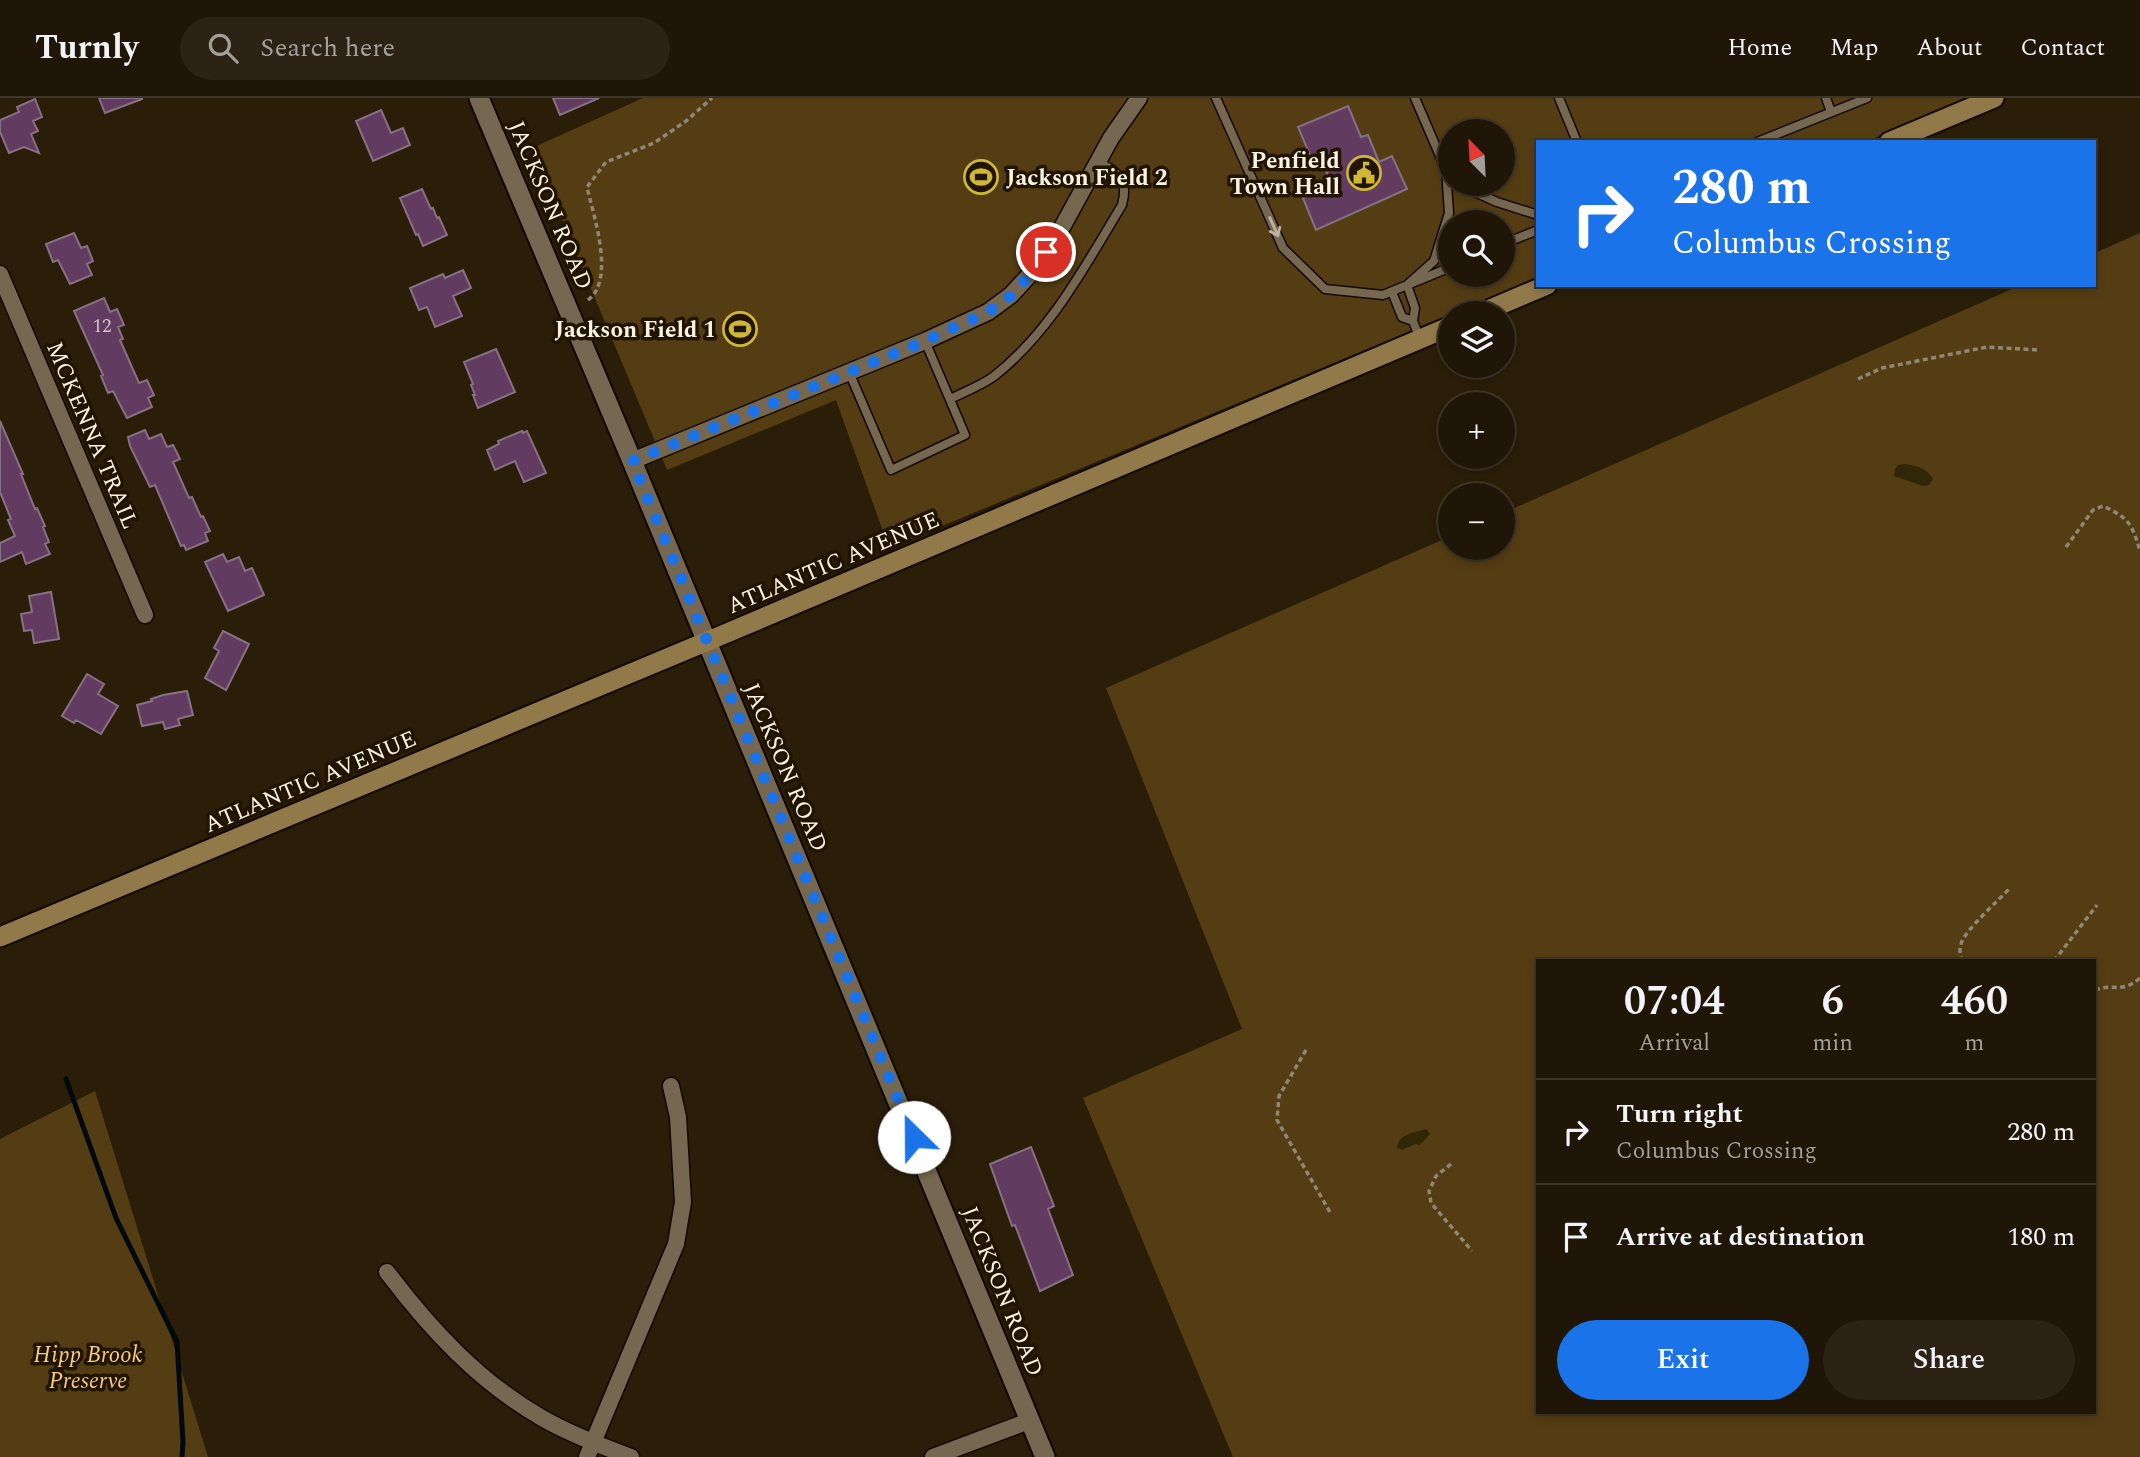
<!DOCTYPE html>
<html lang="en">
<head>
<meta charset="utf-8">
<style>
  body { margin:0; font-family:Spectral,serif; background:#2d2315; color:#f1f3f6; height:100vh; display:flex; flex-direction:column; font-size:26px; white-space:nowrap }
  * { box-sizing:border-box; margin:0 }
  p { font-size:23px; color:#a29f9b }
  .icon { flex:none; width:38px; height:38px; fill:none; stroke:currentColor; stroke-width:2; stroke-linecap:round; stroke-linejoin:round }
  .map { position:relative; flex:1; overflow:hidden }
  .side { position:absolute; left:1536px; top:861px; width:560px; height:455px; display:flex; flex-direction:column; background:#201607; border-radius:0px; box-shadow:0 4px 10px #0003,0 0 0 2px #3d3528 }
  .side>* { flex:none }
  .guide { position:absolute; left:1536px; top:42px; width:560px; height:147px; border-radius:0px; box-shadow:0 4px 10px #0003,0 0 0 2px #3d3528; background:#1a73e8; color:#fff; overflow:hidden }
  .needle { width:46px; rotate:336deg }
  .tools { position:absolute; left:1438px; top:21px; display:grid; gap:14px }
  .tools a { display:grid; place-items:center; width:77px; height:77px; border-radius:50%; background:#201607; box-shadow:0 4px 10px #0003,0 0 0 2px #3d3528; font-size:35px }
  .pin { position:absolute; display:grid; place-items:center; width:60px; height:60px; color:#fff; margin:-30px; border:4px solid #fff; border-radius:50%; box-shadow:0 2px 7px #0007 }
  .me { position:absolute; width:77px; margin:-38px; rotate:337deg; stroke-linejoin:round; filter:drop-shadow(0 0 5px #0008) }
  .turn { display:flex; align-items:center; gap:24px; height:147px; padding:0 21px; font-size:32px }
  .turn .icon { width:91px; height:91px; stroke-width:2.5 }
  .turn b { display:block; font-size:49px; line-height:60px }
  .eta { display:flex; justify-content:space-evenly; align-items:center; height:119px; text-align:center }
  .eta b { font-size:42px; font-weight:600; line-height:49px }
  .action { display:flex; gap:14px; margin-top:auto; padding:14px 21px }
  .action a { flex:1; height:80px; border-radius:42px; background:#1a73e8; color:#fff; font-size:28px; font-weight:600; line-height:80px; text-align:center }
  .action a+a { background:#2d2315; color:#f1f3f6 }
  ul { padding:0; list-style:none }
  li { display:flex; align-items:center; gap:21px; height:105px; padding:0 21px; border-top:2px solid #3d3528 }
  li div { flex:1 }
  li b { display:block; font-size:26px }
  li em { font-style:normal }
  header { display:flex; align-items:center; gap:42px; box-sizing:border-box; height:98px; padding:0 35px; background:#201607; border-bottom:2px solid #3d3528 }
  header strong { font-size:33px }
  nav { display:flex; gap:38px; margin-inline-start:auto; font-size:24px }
  .search { width:490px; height:63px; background:#2d2315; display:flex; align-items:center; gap:18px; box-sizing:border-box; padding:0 24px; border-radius:38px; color:#a29f9b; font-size:26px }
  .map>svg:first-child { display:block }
  .green { fill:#543d12; fill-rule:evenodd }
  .sand { fill:#302706 }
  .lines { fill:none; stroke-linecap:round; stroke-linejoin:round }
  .stream { stroke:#00090f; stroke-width:5 }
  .building { fill:#623b60; stroke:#867184; stroke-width:2 }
  .service-casing { stroke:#130800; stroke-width:11 }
  .minor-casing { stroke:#130800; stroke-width:19 }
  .tertiary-casing { stroke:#130800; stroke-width:23 }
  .secondary-casing { stroke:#130800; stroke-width:23 }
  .path { stroke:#908675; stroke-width:3.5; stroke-dasharray:5 3.5; stroke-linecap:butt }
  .service { stroke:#766850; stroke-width:8 }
  .minor { stroke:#766850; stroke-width:16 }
  .tertiary { stroke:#766850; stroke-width:19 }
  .secondary { stroke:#91794a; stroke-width:19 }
  .oneway { stroke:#beb3a1 }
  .route { stroke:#1a73e8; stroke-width:12; stroke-dasharray:0 21.6 }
  .labels { text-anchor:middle; stroke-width:7; stroke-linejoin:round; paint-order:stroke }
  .number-label { font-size:19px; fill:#d3c4c3 }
  .poi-label { font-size:23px; font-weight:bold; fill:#f9f1e4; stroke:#211502; text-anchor:end }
  .street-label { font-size:23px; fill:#f9f1e4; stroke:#211502 }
  .park-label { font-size:23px; font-style:italic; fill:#f7ca7d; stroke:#211502 }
</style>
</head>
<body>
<header>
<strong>Turnly</strong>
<div class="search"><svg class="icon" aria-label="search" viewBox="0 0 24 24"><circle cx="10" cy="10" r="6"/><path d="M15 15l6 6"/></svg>Search here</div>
<nav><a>Home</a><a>Map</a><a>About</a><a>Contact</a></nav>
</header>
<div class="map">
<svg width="2140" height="1359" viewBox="0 0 2140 1359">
  <rect width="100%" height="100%" fill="#2a1e09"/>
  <path class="green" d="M643,0h1328l-106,44h-327v136l-649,270 -53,-148 -169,70 -135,-322zM1451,33h52v53h-52zM1451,124h52v53h-52z
    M2140,135v1224h-907l-150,-359 159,-69 -136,-341 345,-152v12h52v-35l518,-228h74v-32zM1538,863h557v451h-557z
    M95,993l113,366h-208v-318z"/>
  <path class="sand" d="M1905,366c13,2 21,4 28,15l-4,6 -6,1 -29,-10 1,-7 3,-4z
    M1426,1031l4,5 -10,11 -5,-1 -13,6 -5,-3c3,-14 17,-14 29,-18z"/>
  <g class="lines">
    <path class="stream" d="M66,981l50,139 61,124 6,100 -1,15"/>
  </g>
  <path class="building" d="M99,0h43v1l-37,14z
    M553,0h46l-39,17z
    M35,1l7,18 -9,4 5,10 -7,3 8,19 -15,-6 -15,6 -9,-21v-12l19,-8 -2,-5z
    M1348,8l13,31 7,-2 11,27 13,-6 15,33 -91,41 -13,-32 29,-13 -11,-26 -8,3 -15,-35z
    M381,12l10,23 12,-5 7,17 -37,16 -17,-40z
    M422,91l9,20 2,-1 4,10 2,-1 8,18 -24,11 -5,-12 -2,1 -16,-37z
    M74,135l7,15 6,-2 6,15 -6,3 5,11 -22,9 -12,-24 -5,2 -7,-18z
    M463,172l8,18 -18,8 9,20 -27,11 -8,-20 -8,3 -9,-22 33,-14 2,4z
    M104,200l6,14 7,-3 7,16 -6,2 5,12 -3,1 19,43 8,-3 7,15 -6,3 4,9 -25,11 -14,-27 -5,2 -7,-17 2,-1 -29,-64z
    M496,251l19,43 -37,16 -5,-13h2l-4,-10 2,-1 -9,-22z
    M0,323l23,53h-2l14,35 2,-1 8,18 -2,1 6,15 -4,2 5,10 -24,10 -4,-12 -22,10v-19l15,-7 -7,-16 3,-1 -11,-27z
    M145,332l4,9 12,-5 6,13 6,-2 7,14 -7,3 16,36 3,-1 9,20 2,-1 7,15 -5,2 3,8 -22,9 -2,-5 -3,1 -26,-61 -5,2 -20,-41 -2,-9z
    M522,333l1,2 4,-2 19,42 -22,9 -9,-21 -20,9 -8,-20 12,-6 -1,-3z
    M223,456l4,8 12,-5 6,14 7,-3 12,27 -36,16 -23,-49z
    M51,494l8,47 -25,4 -2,-13 -8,1 -3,-17 11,-2 -3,-16z
    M223,533l26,13 -23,46 -21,-12 14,-27 -5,-3z
    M87,576l17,10 -6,10 20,12 -17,28 -25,-14 -2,3 -12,-7z
    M187,593l6,24 -15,4 2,6 -15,4 -2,-7 -21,4 -5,-21 15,-4 -1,-2 12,-4z
    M1031,1049l23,59 -6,3 25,66 -33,16 -25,-66 -3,1 -22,-62z"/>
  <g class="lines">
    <g class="service-casing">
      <path id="service" d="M1216,0l67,150 42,41 58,6 68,-28
        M1415,0l31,72 3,43 -15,48 -27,24 8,23 -2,13 7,18
        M1559,0l18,44
        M1826,0l5,14
        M1757,44l110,-44
        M1457,86l40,18 41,13
        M1503,146l35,-14
        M1392,194l10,25 11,4
        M849,274l42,98 74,-35 -40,-94
        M950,301c14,-7 30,-13 43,-22 57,-44 92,-111 129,-172 7,-27 -3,-31 -24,-44"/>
    </g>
    <g class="minor-casing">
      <path id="minor" d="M0,176l145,341
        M632,363l293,-120 63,-29 23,-17 21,-23 28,-41 51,-93 28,-40
        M387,1174c43,57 92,110 155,146 28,16 59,28 89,39
        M587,1359l89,-213 7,-42 -5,-85 -7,-31
        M933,1359l96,-36"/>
    </g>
    <g class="tertiary-casing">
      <path id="tertiary" d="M479,0l153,363 413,996"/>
    </g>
    <g class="secondary-casing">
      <path id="secondary" d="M1889,44l105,-44
        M1481,215l66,-28
        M0,839l727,-304 724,-307"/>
    </g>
    <path class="path" d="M588,202c28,-20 5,-86 -1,-113l19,-25 48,-19 32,-22 26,-23
      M1858,281l24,-11 105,-21 52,3
      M2066,449l27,-37 10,-4c26,12 29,18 37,45
      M1963,863c-3,-5 -4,-11 -2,-17 3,-13 38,-44 49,-56
      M2054,863l43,-56
      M2095,892c18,-7 27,4 45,-12
      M1306,952l-27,46 -2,24 54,94
      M1451,1066l-15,12 -7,15 2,12 41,48"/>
    <use href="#service" class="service"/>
    <use href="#minor" class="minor"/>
    <use href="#tertiary" class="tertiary"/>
    <use href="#secondary" class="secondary"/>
  </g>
  <defs><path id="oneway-shaft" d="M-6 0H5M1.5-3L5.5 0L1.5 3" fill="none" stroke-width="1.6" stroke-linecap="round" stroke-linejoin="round" transform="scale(1.75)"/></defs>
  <use class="oneway" href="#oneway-shaft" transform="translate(1274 129) rotate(66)"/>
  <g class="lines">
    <path class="route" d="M914,1039l-282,-676 293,-120 63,-29 24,-17 20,-23 14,-20"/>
  </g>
  <defs>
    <g id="civic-ring" transform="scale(1.75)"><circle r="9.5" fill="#211502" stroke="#d0b837" stroke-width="1.5"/><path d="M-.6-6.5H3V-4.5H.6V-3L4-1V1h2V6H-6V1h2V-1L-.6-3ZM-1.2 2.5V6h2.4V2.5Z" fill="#d0b837"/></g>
    <g id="stadium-ring" transform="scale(1.75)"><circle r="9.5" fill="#211502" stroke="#d0b837" stroke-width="1.5"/><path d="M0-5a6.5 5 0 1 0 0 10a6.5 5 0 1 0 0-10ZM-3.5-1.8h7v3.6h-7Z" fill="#d0b837"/></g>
  </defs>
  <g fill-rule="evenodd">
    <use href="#civic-ring" x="1364" y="75"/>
    <use href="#stadium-ring" x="981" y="79"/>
    <use href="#stadium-ring" x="740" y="231"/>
  </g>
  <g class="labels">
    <g class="number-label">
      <text x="102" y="234">12</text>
    </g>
    <g class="poi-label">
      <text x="1340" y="70">Penfield<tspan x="1340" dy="26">Town Hall</tspan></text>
      <text x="1006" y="87" text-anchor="start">Jackson Field 2</text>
      <text x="716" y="239">Jackson Field 1</text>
    </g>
    <g class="street-label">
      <text transform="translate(551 107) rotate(67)" y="8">JACKSON ROAD</text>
      <text transform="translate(93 337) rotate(67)" y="8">MCKENNA TRAIL</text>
      <text transform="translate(833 464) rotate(-23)" y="8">ATLANTIC AVENUE</text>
      <text transform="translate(786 669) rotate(67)" y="8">JACKSON ROAD</text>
      <text transform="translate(310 683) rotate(-23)" y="8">ATLANTIC AVENUE</text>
      <text transform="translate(1003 1193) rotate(68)" y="8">JACKSON ROAD</text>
    </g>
    <g class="park-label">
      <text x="88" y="1264">Hipp Brook<tspan x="88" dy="26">Preserve</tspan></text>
    </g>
  </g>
</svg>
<div class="tools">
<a><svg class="needle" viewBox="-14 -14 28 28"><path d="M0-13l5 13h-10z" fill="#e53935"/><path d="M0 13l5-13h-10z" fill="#a29f9b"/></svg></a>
<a><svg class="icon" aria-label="search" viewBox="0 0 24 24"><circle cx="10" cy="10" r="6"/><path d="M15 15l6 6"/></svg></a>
<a><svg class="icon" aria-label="layers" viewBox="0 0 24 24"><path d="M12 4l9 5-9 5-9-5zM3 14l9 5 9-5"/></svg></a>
<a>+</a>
<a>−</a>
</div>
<div class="pin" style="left:1046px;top:154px;background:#d93025"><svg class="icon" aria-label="arrive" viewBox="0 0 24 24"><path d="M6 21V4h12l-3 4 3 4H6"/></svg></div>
<svg class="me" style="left:914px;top:1039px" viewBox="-20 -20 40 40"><circle r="19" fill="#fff"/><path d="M0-13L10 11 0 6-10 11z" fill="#1a73e8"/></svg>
<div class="guide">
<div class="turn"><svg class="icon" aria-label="right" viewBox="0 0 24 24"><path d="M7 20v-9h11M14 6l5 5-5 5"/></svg><div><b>280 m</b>Columbus Crossing</div></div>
</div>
<section class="side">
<div class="eta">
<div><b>07:04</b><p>Arrival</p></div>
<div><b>6</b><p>min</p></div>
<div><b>460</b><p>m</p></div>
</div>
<ul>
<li><svg class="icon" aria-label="right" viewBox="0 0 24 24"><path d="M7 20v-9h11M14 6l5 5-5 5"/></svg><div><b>Turn right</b><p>Columbus Crossing</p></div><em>280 m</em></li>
<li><svg class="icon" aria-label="arrive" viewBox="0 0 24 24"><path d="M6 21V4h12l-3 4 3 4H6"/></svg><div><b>Arrive at destination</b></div><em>180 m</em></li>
</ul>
<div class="action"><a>Exit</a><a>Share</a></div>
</section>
</div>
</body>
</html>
